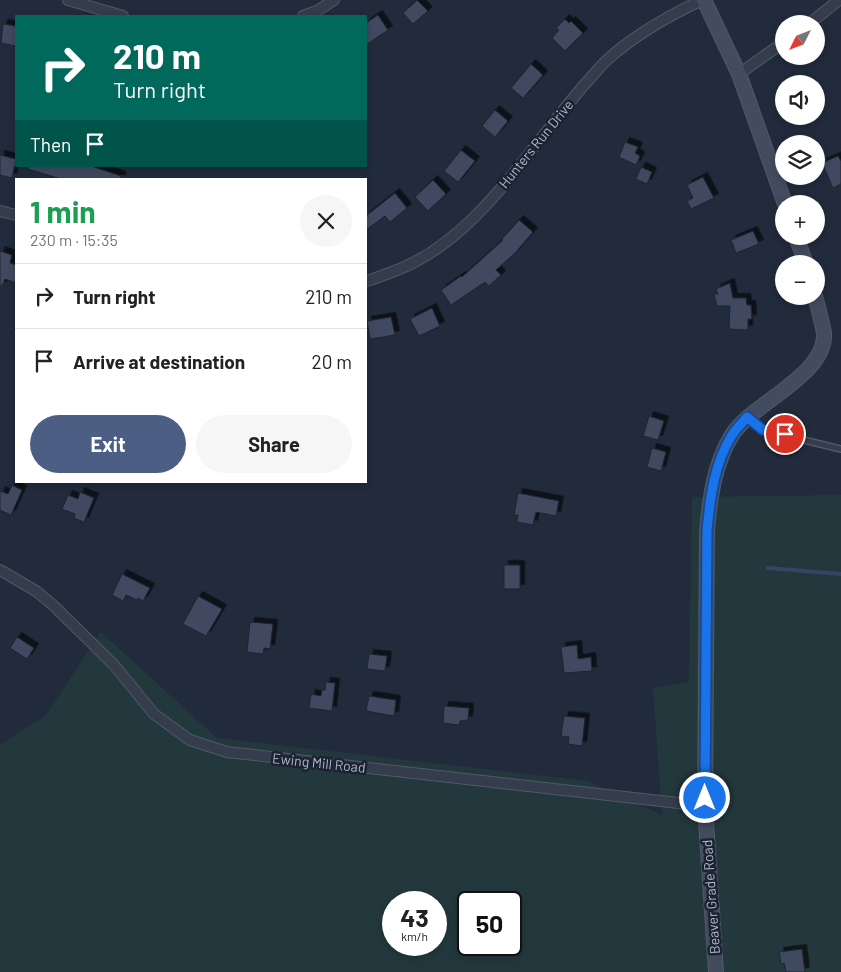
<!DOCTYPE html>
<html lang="en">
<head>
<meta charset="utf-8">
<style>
  body { margin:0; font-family:Barlow,sans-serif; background:#f6f6f6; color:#222; height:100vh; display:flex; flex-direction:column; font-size:19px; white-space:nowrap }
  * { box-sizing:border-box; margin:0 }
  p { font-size:16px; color:#767676 }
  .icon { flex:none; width:28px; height:28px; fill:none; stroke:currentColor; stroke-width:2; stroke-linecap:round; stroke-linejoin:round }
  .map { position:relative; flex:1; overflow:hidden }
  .drawer { position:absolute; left:15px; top:178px; width:352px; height:305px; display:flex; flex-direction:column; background:#fff; border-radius:0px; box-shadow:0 2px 8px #0003 }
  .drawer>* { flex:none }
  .hud { position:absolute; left:15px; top:15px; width:352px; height:152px; border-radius:0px; box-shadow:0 2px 8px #0003; background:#00695c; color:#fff; overflow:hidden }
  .needle { width:32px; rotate:228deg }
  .controls { position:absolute; left:775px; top:15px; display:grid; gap:10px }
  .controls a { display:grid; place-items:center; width:50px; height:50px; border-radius:50%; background:#fff; box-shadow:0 2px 8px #0003; font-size:25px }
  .speed { position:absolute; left:382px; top:891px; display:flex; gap:10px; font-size:25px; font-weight:700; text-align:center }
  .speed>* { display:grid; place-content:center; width:65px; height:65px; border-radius:50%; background:#fff; box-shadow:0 2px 8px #0003; line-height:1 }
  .speed small { font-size:12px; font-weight:400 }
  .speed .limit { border:2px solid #111; border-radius:8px; background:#fff; color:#111 }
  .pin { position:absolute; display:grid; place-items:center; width:42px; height:42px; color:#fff; margin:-21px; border:2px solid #fff; border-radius:50%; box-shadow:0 1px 5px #0007 }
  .me { position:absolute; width:55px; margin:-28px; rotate:0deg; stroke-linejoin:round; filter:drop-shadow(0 0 4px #0008) }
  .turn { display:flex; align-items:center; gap:18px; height:105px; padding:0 15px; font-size:22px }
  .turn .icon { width:65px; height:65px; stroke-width:2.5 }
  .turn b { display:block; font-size:35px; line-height:42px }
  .then { display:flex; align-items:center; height:48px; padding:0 15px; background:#0003; gap:10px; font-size:19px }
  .round { display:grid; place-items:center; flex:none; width:52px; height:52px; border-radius:26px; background:#f6f6f6 }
  .overview { display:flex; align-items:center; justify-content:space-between; height:85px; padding:0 15px }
  h1 { font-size:30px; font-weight:700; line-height:38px; color:#1e9e55 }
  .action { display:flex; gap:10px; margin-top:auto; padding:10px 15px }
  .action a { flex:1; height:58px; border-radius:30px; background:#4d5e84; color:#fff; font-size:20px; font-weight:700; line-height:58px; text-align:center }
  .action a+a { background:#f6f6f6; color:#222 }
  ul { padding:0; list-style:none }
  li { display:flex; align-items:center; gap:15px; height:65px; padding:0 15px; border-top:1px solid #e0e0e0 }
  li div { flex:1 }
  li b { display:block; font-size:19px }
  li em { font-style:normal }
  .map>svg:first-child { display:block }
  .green { fill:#23383d; fill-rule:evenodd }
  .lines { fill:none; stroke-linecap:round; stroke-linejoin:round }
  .stream { stroke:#354564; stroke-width:4 }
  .building { fill:#404a5e; stroke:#1d2433; filter:url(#shadow) }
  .lane-casing { stroke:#515867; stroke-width:8 }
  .street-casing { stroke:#515867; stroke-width:12 }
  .secondary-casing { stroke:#515867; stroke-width:16 }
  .lane { stroke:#353d4c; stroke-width:5 }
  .street { stroke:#353d4c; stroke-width:10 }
  .secondary { stroke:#434c5f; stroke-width:14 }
  .route-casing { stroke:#114b97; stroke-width:12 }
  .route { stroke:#1a73e8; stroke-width:9 }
  .labels { text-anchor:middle; stroke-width:5; stroke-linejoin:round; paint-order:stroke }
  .street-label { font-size:14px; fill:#b1b8c8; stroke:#1b2231 }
</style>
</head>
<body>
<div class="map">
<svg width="841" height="972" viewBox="0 0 841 972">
  <defs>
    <filter id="shadow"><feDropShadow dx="4.5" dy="-4.5" stdDeviation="0" flood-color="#0009"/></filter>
  </defs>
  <rect width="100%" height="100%" fill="#212b3c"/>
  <path class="green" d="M841,495v477h-841v-227l46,-30 55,-83 116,106 371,43 74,34 -9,-127 36,-6 3,-185zM394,902h42v43h-42zM469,902h42v43h-42z"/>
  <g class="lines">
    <path class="stream" d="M768,568l73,6"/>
  </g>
  <path class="building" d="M417,0l11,11 -15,13 -10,-11z
    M378,15l10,15 -22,15v-22z
    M565,19l4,4 2,-2 12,12 -18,18 -13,-13 7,-8 -3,-2z
    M3,24l13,2v20l-15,-3z
    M531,64l12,11 -20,23 -12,-10z
    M495,110l13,11 -13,16 -13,-11z
    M625,142l13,5 -3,6 5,3 -4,9 -17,-8z
    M461,150l14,11 -17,21 -14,-11z
    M0,155l16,4 -4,19 -12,-3z
    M838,156l3,5v23l-8,4 -11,-25z
    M28,166h63l30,10v3h-60l-33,-10z
    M641,167l11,5 -5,12 -11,-5z
    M703,177l11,21 -23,11 -4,-8 6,-3 -6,-13z
    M433,180l13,14 -18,17 -13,-14z
    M395,193l12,15 -17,14 -5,-6 -19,14v-14z
    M519,220l14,12 -18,21 -19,17 5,5 -12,11 -4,-4 -34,23 -10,-15 20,-14 1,1 41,-37 -1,-1z
    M753,231l6,13 -23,9 -5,-13z
    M0,251l12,4 -2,8 6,2v18l-11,-4 -3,7h-2z
    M730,283l3,15h13l1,7h4l1,14h-4v11l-19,-1 1,-23h-13l-3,-12h4l-2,-5z
    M432,308l8,18 -21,10 -9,-17z
    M391,317l4,18 -25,4 -3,-18z
    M649,416l15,5 -6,19 -15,-4z
    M652,448l14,4 -5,19 -14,-4z
    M12,485l10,5 -11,25 -11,-5v-19l8,3z
    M80,492l14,6 -10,24 -10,-4 1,-4 -13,-5 6,-14 10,4z
    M518,493l41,8 -3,15 -20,-4 -3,13 -16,-3 1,-7h-4z
    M504,565h16v24h-16z
    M122,574l28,14 -7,13 -5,-3 -1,2 -11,-5 -3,6 -11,-6z
    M198,596l24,13 -16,27 -23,-12z
    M250,622l23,2 -3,25 -6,-1 -1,6 -16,-2z
    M17,637l17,11 -7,11 -17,-11z
    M577,645l1,14 13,-2 1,14 -28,2 -3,-26z
    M369,654l18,2 -2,15 -18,-2z
    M326,682l9,1 -3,28 -23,-3 2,-14 10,2 1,-6h3z
    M369,696l27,4 -2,16 -28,-5z
    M444,706l25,2 -1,12 -8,1 -1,4 -16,-2z
    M564,716l21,2 -3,28 -14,-2 1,-7 -8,-1z
    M802,949l3,23h-19l-2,-9 -3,1 -2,-12z"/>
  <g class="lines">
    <g class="lane-casing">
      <path id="lane" d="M748,418l15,12 78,19"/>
    </g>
    <g class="street-casing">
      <path id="street" d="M68,0l55,16
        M303,16l14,-5 17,-11
        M809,24l30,-24
        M739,74l45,-32
        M0,211l16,4
        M366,281c9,-2 17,-6 26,-9 83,-29 137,-124 193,-188 8,-8 15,-18 23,-25 28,-25 60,-43 94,-59
        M0,570l36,21 18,15 60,59 40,49 36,26 37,12 478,54"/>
    </g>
    <g class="secondary-casing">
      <path id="secondary" d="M704,0l35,74 46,130
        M796,236l10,28
        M716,972l-11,-166 2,-275c3,-33 7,-67 25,-96 20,-32 95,-60 92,-102 -2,-12 -6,-25 -9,-37"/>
    </g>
    <use href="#lane" class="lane"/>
    <use href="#street" class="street"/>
    <use href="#secondary" class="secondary"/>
  </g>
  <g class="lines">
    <g class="route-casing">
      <path id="route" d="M705,798l2,-267c3,-33 7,-67 25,-96 4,-6 10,-12 15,-18l16,13 22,4"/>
    </g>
    <use href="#route" class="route"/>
  </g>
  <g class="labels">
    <g class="street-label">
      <text transform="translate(536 144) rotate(-51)" y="5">Hunters Run Drive</text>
      <text transform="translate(319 763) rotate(6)" y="5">Ewing Mill Road</text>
      <text transform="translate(711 897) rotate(-94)" y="5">Beaver Grade Road</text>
    </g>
  </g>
</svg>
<div class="controls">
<a><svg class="needle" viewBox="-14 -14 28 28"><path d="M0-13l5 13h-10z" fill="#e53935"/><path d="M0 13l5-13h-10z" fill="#767676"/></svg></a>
<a><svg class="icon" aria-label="sound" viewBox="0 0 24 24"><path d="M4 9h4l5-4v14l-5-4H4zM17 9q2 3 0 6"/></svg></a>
<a><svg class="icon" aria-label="layers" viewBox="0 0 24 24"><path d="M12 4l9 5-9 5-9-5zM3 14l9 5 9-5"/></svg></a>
<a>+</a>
<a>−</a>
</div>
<div class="speed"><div>43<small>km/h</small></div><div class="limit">50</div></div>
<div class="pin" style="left:785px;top:434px;background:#d93025"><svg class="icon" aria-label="arrive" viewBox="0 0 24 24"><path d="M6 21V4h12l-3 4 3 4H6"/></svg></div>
<svg class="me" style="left:705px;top:798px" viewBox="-20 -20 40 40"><circle r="17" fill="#1a73e8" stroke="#fff" stroke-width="3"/><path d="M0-11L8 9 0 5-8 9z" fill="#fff"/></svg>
<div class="hud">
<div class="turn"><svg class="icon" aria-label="right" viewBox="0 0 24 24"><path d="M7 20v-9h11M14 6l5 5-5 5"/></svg><div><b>210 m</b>Turn right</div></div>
<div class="then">Then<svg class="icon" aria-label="arrive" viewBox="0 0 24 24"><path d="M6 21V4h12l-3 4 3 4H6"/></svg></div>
</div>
<section class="drawer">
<div class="overview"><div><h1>1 min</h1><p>230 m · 15:35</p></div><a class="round"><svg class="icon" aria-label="close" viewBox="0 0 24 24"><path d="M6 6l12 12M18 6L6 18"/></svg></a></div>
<ul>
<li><svg class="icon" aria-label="right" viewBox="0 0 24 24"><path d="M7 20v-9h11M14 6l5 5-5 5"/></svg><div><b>Turn right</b></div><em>210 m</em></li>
<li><svg class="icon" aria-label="arrive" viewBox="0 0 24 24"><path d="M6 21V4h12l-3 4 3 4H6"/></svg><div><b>Arrive at destination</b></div><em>20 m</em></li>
</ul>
<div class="action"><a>Exit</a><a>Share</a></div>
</section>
</div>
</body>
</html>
